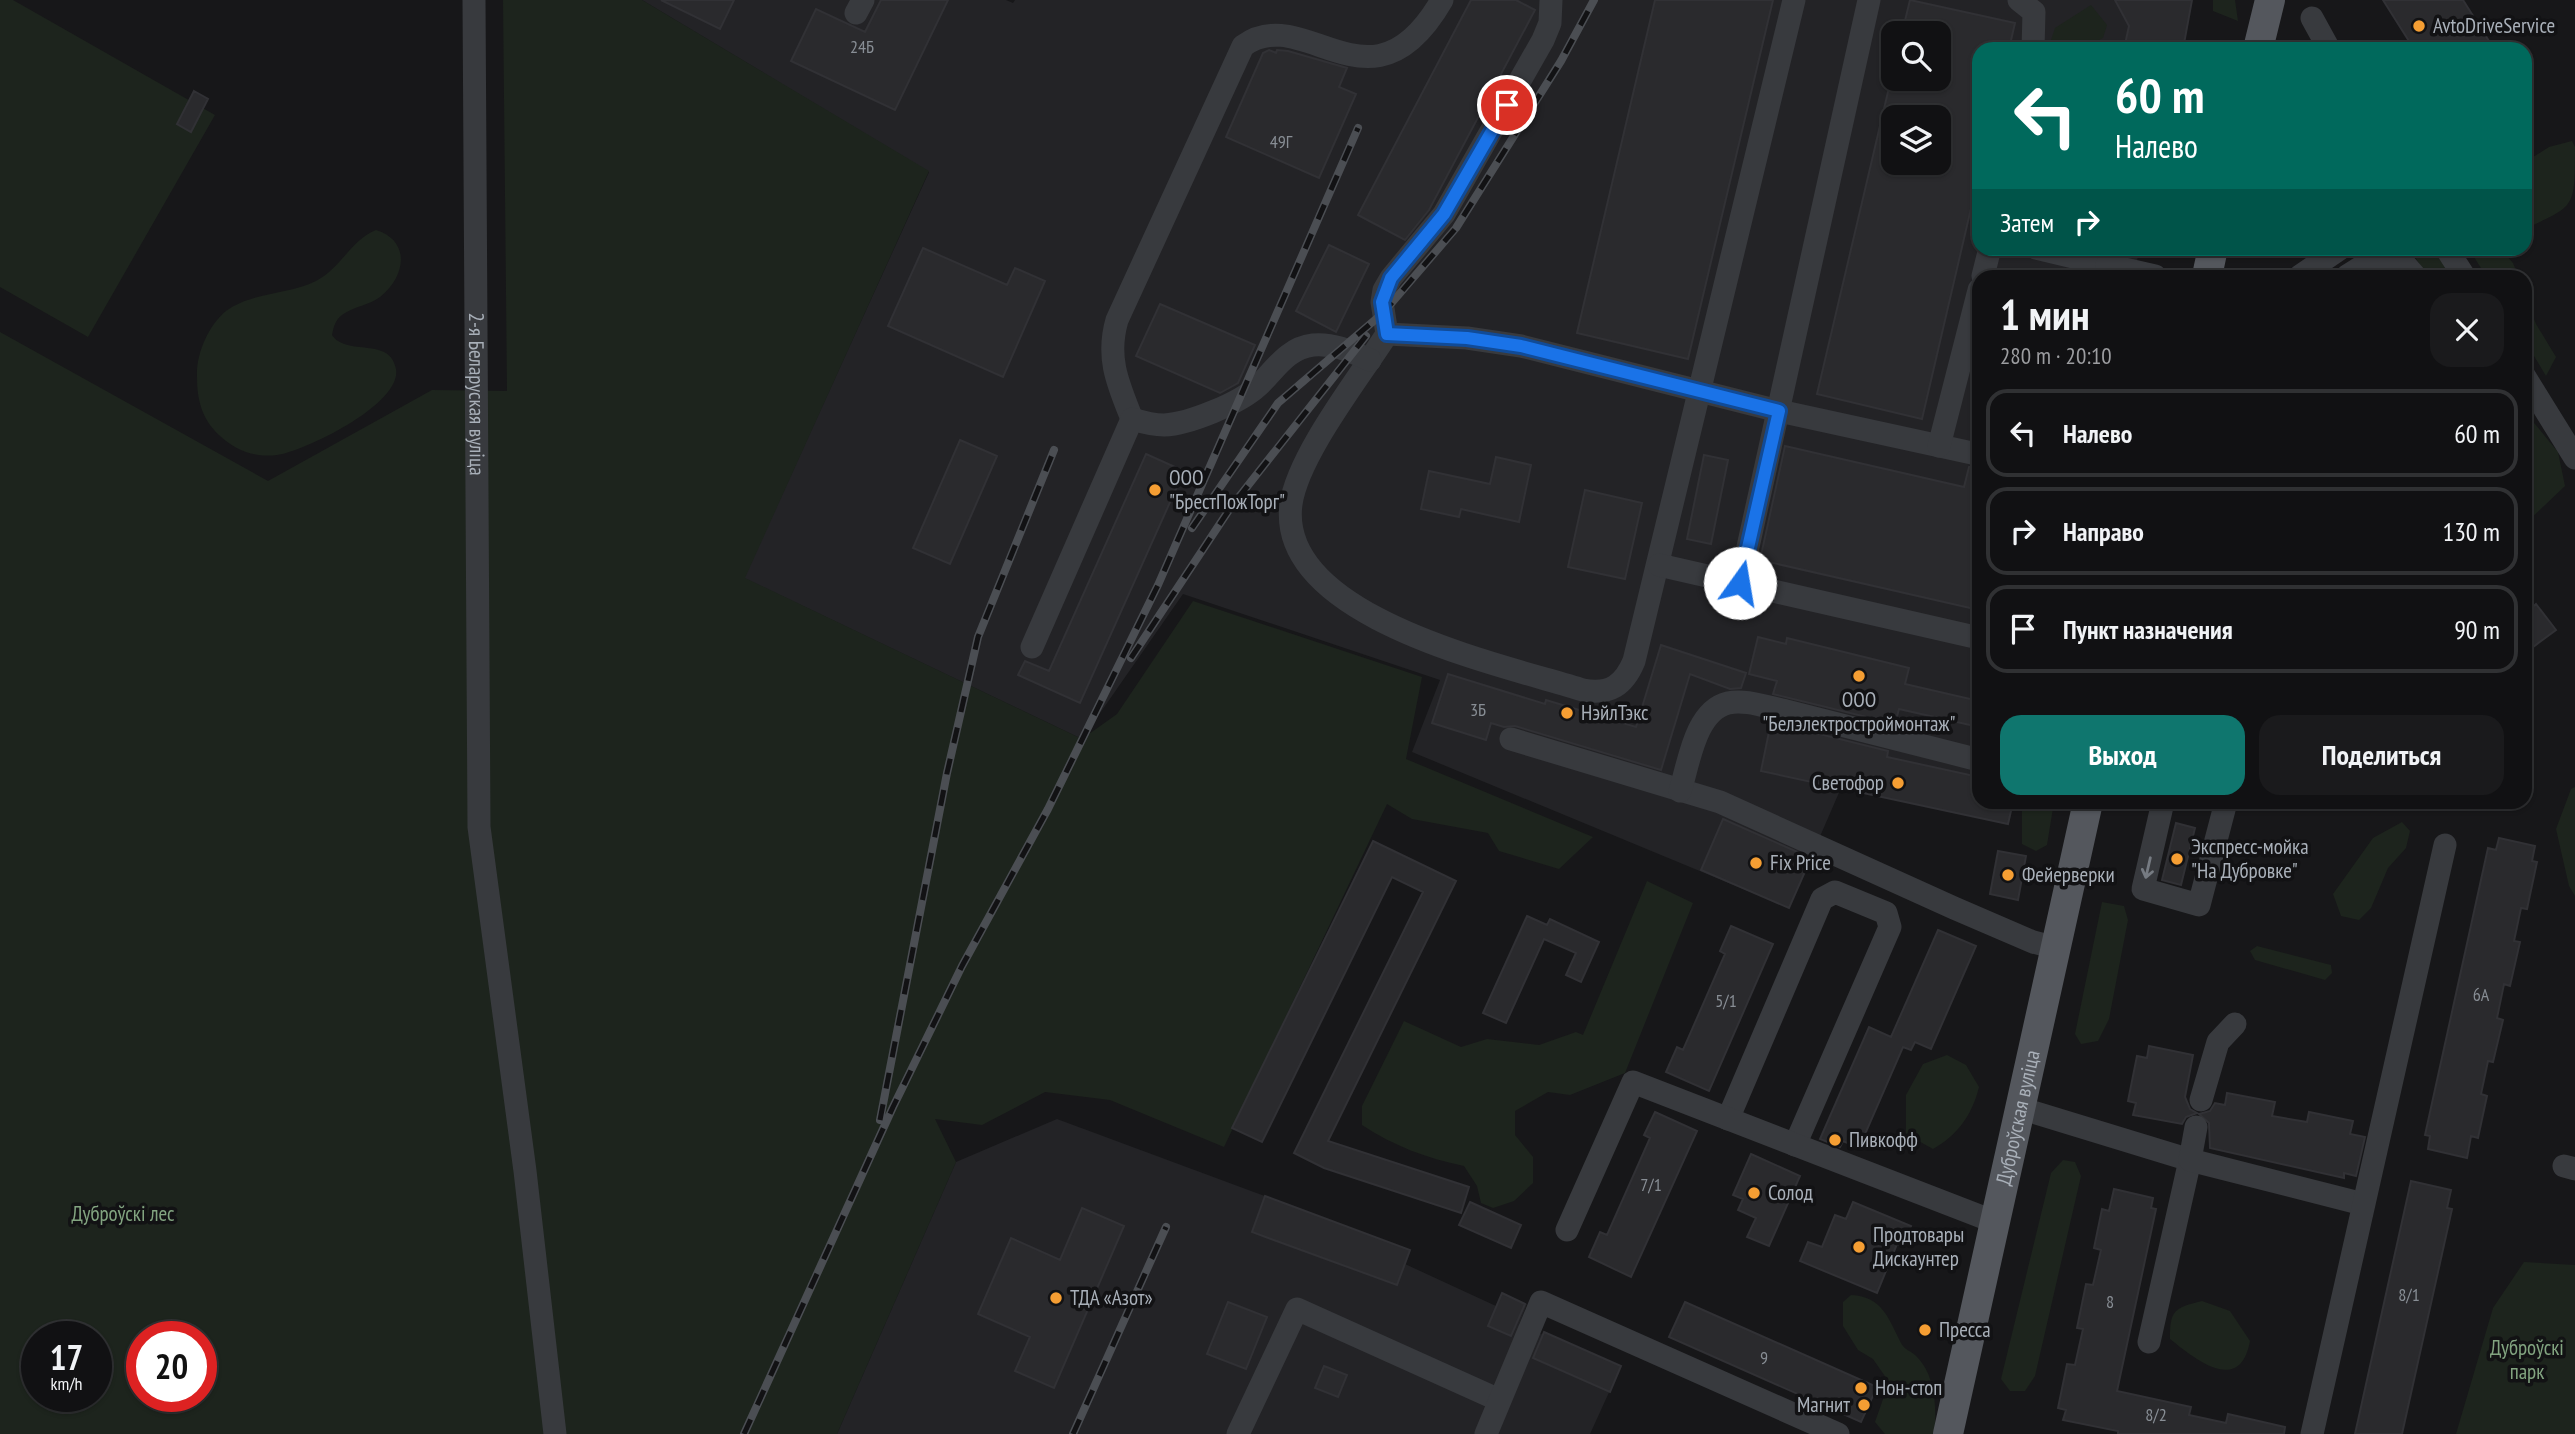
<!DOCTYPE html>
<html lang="ru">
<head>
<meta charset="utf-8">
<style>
  body { margin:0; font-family:"PT Sans Narrow",sans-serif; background:#1a1a1c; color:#f1f3f6; height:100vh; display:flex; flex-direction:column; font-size:26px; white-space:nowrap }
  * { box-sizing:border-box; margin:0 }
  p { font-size:23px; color:#9c9da0 }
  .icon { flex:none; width:38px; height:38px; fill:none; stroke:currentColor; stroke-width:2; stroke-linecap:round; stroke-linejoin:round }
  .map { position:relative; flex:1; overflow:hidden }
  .panel { position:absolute; left:1972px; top:270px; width:560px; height:539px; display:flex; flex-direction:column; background:#111113; border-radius:21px; box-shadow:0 2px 5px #0004,0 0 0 2px #303133 }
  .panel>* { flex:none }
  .hud { position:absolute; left:1972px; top:42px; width:560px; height:214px; border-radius:21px; box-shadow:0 2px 5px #0004,0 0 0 2px #303133; background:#00695c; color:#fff; overflow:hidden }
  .tools { position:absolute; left:1881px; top:21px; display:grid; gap:14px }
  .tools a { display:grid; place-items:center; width:70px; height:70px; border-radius:14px; background:#111113; box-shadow:0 2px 5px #0004,0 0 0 2px #303133; font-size:35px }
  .speed { position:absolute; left:21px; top:1321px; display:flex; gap:14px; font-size:35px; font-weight:700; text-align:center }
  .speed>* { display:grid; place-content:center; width:91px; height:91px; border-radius:50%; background:#111113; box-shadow:0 2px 5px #0004,0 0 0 2px #303133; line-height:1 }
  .speed small { font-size:18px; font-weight:400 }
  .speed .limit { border:10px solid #d22; background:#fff; color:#111 }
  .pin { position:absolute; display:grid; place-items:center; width:60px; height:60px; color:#fff; margin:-30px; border:4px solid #fff; border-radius:50%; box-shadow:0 2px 7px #0007 }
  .me { position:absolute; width:77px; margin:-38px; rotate:13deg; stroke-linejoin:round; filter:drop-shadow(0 0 5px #0008) }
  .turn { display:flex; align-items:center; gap:24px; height:147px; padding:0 28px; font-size:32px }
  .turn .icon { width:91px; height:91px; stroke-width:2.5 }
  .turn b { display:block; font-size:49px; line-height:60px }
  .then { display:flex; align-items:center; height:66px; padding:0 28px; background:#0003; gap:14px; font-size:26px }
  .round { display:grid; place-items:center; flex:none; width:74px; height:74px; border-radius:21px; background:#1a1a1c }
  .headline { display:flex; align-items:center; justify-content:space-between; height:119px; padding:0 28px }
  h1 { font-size:42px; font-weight:800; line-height:52px }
  .button { display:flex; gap:14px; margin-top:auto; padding:14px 28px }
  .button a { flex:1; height:80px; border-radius:21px; background:#0f766e; color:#fff; font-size:28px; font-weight:800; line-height:80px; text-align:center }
  .button a+a { background:#1a1a1c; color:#f1f3f6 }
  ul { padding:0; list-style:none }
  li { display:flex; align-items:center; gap:21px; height:88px; margin:0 14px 10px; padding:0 14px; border:4px solid #303133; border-radius:21px }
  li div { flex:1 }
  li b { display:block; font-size:26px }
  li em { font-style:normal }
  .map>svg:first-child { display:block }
  .built { fill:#232326; fill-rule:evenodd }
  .green { fill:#1d241d; fill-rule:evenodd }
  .building { fill:#2a2a2d; stroke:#313135; stroke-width:2; fill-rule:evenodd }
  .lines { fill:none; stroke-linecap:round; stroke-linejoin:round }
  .minor { stroke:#383a3e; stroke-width:23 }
  .major { stroke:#54575d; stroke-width:30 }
  .rail-casing { stroke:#4b4e53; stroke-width:8 }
  .rail { stroke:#121214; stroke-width:5; stroke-dasharray:16; stroke-linecap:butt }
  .oneway { stroke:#767b82 }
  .route-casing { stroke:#114b97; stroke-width:18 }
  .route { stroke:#1a73e8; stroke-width:12 }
  .poi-dot { fill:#f59e33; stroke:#121214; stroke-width:2.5 }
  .labels { text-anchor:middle; stroke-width:7; stroke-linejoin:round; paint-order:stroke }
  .number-label { font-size:18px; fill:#888e95 }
  .poi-label { font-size:21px; fill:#a9b0b9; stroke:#121214; text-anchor:start }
  .street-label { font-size:21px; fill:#a9b0b9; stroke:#121214 }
  .park-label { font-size:21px; fill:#82a480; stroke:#121214 }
</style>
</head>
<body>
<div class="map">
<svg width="2575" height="1434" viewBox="0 0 2575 1434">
  <rect width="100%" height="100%" fill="#171719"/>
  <path class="built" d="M642,0h364l7,3 2,-3h1177l-9,49h-204v199l161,1 -7,27h-154v526h34l-5,22 -167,-36 -52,120 -377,-156 28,-72 -257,-86 -101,145 -338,-161 185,-406zM1894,33h45v46h-45zM1894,117h45v46h-45z
    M1057,1119l353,131 -5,14 91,42 6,-13 25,11 -8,21 102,41 -31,68h-753l119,-272z"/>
  <path class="green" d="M0,0h13l202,115 -127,222 -88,-50z
    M503,0h139l287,171 -184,407 337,161 35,-25 76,-113 229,76 -16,82 187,78 -34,32 -60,-18 -11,-18 -76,-14 -25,-15 -163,343 -114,-47 -65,-8 -63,33 -47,-6 21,43 -119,272h-837v-1102l268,149 164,-91 75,1zM37,1337h59v59h-59zM142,1337h59v59h-59z
    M2213,0h22l3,21 -25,-10z
    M2091,5l16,20 -4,13 -21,11h-34l7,-21z
    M2572,141l3,6c0,63 0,58 -50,82v-67l24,-15z
    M376,230c36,11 29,48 4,67 -11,8 -24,9 -35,16 -9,5 -11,12 -13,22 15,22 58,1 64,34 6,35 -91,82 -119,86 -23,3 -42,-5 -58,-20 -17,-16 -22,-35 -22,-58 -1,-23 11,-51 29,-66 25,-19 62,-16 90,-30 25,-13 35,-41 60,-51z
    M2410,249h24l18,27h-25z
    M2469,249h37l-2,4 9,10 5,13h-32z
    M2525,296l11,28 20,33 -10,19 -21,-35z
    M2525,412l33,40 7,34 -40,38z
    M2575,787v109l-6,-10 -13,-57 15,-40z
    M2022,802h32l-7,43 -11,6 -14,-7z
    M2402,822l8,9 -4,17 -18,20 -17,40 -12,12 -18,-4 -8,-22 40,-56z
    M1647,881l46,22 -68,170 -55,22 -22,-3 -33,19v24l18,22v26l-19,18 -21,7 -12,-5 -4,-17 -13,-20c-38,-8 -70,-20 -102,-41v-19l42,-85 57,26 26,-8 52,6 37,-13 7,3z
    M2102,902l22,4 4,14 -19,99 -11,22 -17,3 -6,-10z
    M2257,946l74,19 1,8 -7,7 -70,-20 -5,-9z
    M1947,1055l19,10 13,22c-7,28 -21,48 -46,62l-27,-15v-39l17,-31z
    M2063,1160l12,2 6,14 -46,200 -10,15h-15l-9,-12 50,-206z
    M2524,1262l51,3v169h-119l37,-126z
    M1851,1295c32,2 37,23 50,48 3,7 11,8 16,14 19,19 20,53 17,77h-49l-10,-12 14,-40 -16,-23 -15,-9 -15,-24v-24z
    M2202,1301l28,10 20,30c-10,55 -55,18 -80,-2 0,-29 4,-31 32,-38z"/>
  <path class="building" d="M661,0h73l-14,29z
    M881,0h67l-53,110 -104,-49 25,-52 49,23z
    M1471,0h45l19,10 -106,200 -24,30 -47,-25z
    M1655,0h118l-85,359 -111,-26z
    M1910,0l105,23 -6,26h-30v125l-57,245 -105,-25 74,-315h48v-46h-37zM1894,117h45v46h-45z
    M2115,0h77l-9,49h-59l5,-23z
    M2383,0h80l31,49h-80z
    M1269,50l7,3 1,-3 11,1 59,17 -8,19 17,7 -37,84 -93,-41 37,-84z
    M194,91l14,8 -17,33 -14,-8z
    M1329,245l40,19 -33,68 -40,-21z
    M923,248l84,37 8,-17 30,13 -42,96 -115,-51z
    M1160,304l95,41 -17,38 -18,10 -84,-37z
    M960,440l37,16 -47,108 -37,-16z
    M1785,446l179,41 5,-20 10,-2v145l-219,-50z
    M1146,454l38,17 -104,232 -62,-28 7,-14 24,10z
    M1704,455l24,5 -17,84 -24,-5z
    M1496,457l35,8 -12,57 -58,-13 -2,8 -38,-8 8,-38 61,13z
    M1585,490l57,13 -17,76 -57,-12z
    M2536,604l20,26 -23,17 -8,-10v-24z
    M1758,637l28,7 1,-6 122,30 -4,16 74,17v26l-80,-18 -4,15 -122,-30 4,-13 -28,-7z
    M1661,645l85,28 -5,15 -11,1 -40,-15 -29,96 -146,-44 -11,1 -13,-4 -5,17 -54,-17 16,-49 97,30 1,-4 90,27z
    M1771,722l117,29 -1,6 92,20v25h34l-5,22 -247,-53z
    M1723,819l88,39 -22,50 -88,-38z
    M2176,823l19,5 -14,57 -19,-5z
    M2499,838l36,8 -3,15 5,1 -10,47 -6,-1 -7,33 6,1 -10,44 -6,-2 -7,34 6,2 -10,42 -5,-1 -7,33 6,2 -9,42 -7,-2 -4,22 -39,-9 2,-13 -5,-1 63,-287 8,2z
    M1373,841l83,40 -128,260 141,46 -8,26 -137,-45 -30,-15 129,-261 -31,-15 -130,265 -30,-14z
    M1998,851l28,5 -8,44 -28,-6z
    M1527,916l20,9 3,-6 49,23 -18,40 -15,-7 10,-22 -32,-14 -38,84 -23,-10z
    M1731,926l42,18 -64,147 -43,-19 11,-25 6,3 42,-96 -5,-3z
    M1938,930l38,16 -45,103 -16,-7 -4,8 -8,-3 -44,101 -16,-7 -3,6 -20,-8 49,-112 22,10z
    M2149,1046l44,9 -8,42 5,12 7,4 -11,4 -4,7 -49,-9 3,-12 -8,-2 9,-45 10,2z
    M2227,1093l48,9 -3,14 35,6 2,-10 44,9 -3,13 15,3 -9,39 -12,-3v5l-134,-30 -1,-25 -10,-9 11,-3 5,-8 10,2z
    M1655,1112l42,19 -66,146 -42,-20 11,-25 7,3 43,-97 -6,-3z
    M1751,1154l49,22 -31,70 -22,-9 9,-19 -18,-8 5,-11 -10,-4z
    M2411,1181l40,9 -4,18 5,1 -50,225h-47z
    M2114,1189l39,9 -2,10 5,1 -39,182 74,16 -2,8 37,8 2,-9 57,13 -1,7h-166v-3l-55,-11 3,-10 -8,-2 9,-44 8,1 8,-36 -6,-1 9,-44 7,1 8,-35 -7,-2 8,-39 7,2z
    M1265,1196l145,54 -13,35 -145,-53z
    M1470,1202l51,23 -10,23 -52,-23z
    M1853,1202l58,24 -8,20 -6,-2 -20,49 -77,-32 8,-19 14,5 13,-32 11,4z
    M1082,1208l42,18 -70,162 -39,-17 15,-34 -52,-23 33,-76 49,22z
    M1502,1293l23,11 -14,32 -23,-10z
    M1228,1302l39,15 -21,52 -39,-15z
    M1685,1302l192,85 -16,35 -192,-85z
    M1544,1332l77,34 -11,26 -77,-34z
    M1324,1366l23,9 -9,22 -23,-9z"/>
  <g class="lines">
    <g class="minor">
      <path id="s1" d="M474,0l5,827 46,344 30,263"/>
      <path d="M1551,0l-1,23 -7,17 -99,174 -53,64 -7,12 -2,12 5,32 80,4 54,8 258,65 193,42"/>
      <path d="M2019,0l15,12 -1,37"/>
      <path d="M856,13l7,-13"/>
      <path d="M2312,18l17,31"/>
      <path d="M2036,248l71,17 -2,11"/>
      <path d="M2446,248l18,28"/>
      <path d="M2107,265l48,11"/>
      <path d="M1983,276l7,-28"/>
      <path d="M2300,276l41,-28"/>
      <path d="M2347,276l19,-12 35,-4 14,16"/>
      <path d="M1387,334c-28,44 -89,121 -96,170 -15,114 213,161 292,186 27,5 41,-5 51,-29l160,-661"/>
      <path d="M2525,377l50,81"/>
      <path d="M1132,419c-14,-35 -26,-61 -15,-99l126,-274c62,-46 128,77 199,-46"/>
      <path d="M1939,446l40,-156"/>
      <path d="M1659,565l320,73"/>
      <path d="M1740,583l129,-583"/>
      <path d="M1032,647l100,-228c10,3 21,6 32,6 25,-1 76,-22 94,-39 17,-16 29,-38 55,-41 21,-2 39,7 57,15"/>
      <path d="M1511,739l209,63 234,106 79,34 23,6"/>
      <path d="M1680,791c9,-28 15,-80 48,-88 17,-4 38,4 54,7l197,50"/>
      <path d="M2163,802l-20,87 56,16 27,-103"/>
      <path d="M2201,1100l17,-58 17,-18"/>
      <path d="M2020,1108l170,52 -41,182"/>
      <path d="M1728,1119l94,-220 13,-7 51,21 4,14 -95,218"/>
      <path d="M2196,1127l-6,33 173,44"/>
      <path d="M2564,1166l11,3"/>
      <path d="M1567,1230l66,-148 362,140"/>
      <path d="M1238,1434l59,-125 202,91"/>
      <path d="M1486,1434l55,-132 297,132"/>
      <path d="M2312,1434l133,-589"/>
    </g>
    <g class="major">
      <path d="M2258,49l12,-49"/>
      <path d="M2207,276l6,-28"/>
      <path id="s2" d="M1948,1434l140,-632"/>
    </g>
    <g class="rail-casing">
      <path id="rail" d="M1192,528l86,-125 105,-90 73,-85 105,-167 33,-61
        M1131,658l100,-151 135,-171
        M880,1120l67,-347 31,-136 76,-187
        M744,1434l149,-327 69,-141 86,-157 110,-224 200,-457
        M1073,1434l93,-207"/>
    </g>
    <use href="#rail" class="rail"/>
  </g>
  <defs><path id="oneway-shaft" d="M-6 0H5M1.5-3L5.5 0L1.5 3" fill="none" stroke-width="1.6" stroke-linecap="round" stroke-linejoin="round" transform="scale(1.75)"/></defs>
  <use class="oneway" href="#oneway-shaft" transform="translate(2148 868) rotate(103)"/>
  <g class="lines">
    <g class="route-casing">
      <path id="route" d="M1507,105l-63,109 -53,64 -9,24 5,32 80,4 54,8 258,65 -39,172"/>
    </g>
    <use href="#route" class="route"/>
  </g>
  <g class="poi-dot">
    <circle cx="2419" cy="26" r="7"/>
    <circle cx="1155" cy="490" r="7"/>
    <circle cx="1859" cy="676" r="7"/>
    <circle cx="1567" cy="713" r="7"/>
    <circle cx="1898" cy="783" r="7"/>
    <circle cx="2177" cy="859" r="7"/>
    <circle cx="1756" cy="863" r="7"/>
    <circle cx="2008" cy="875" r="7"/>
    <circle cx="1835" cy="1140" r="7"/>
    <circle cx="1754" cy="1193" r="7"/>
    <circle cx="1859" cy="1247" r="7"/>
    <circle cx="1056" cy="1298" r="7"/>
    <circle cx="1925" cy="1330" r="7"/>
    <circle cx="1861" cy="1388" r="7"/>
    <circle cx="1864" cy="1405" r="7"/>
  </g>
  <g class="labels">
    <g class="number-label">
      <text x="862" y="53">24Б</text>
      <text x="1281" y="148">49Г</text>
      <text x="1478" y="716">3Б</text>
      <text x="2481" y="1001">6А</text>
      <text x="1726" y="1007">5/1</text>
      <text x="1651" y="1191">7/1</text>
      <text x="2409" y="1301">8/1</text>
      <text x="2110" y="1308">8</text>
      <text x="1764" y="1364">9</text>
      <text x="2156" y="1421">8/2</text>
    </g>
    <g class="poi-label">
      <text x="2433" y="33">AvtoDriveService</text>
      <text x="1169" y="485">ООО<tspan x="1169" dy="24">"БрестПожТорг"</tspan></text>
      <text x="1859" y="707" text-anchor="middle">ООО<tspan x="1859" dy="24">"Белэлектростроймонтаж"</tspan></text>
      <text x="1581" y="720">НэйлТэкс</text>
      <text x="1884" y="790" text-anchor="end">Светофор</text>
      <text x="2191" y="854">Экспресс-мойка<tspan x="2191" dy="24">"На Дубровке"</tspan></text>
      <text x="1770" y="870">Fix Price</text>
      <text x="2022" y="882">Фейерверки</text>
      <text x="1849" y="1147">Пивкофф</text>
      <text x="1768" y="1200">Солод</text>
      <text x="1873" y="1242">Продтовары<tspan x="1873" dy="24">Дискаунтер</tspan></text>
      <text x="1070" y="1305">ТДА «Азот»</text>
      <text x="1939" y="1337">Пресса</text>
      <text x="1875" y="1395">Нон-стоп</text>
      <text x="1850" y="1412" text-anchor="end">Магнит</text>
    </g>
    <g class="street-label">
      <text dy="7" stroke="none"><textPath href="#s1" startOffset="394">2-я Беларуская вуліца</textPath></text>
      <text dy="7" stroke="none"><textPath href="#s2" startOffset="324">Дуброўская вуліца</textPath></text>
    </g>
    <g class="park-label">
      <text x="123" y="1221">Дуброўскі лес</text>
      <text x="2527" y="1355">Дуброўскі<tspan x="2527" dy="24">парк</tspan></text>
    </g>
  </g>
</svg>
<div class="tools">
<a><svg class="icon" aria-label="search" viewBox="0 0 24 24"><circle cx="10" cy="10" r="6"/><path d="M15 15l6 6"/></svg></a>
<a><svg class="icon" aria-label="layers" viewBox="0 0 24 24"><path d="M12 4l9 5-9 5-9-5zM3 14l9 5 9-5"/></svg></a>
</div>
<div class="speed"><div>17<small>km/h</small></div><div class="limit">20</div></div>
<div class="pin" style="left:1507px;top:105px;background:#d93025"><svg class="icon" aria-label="arrive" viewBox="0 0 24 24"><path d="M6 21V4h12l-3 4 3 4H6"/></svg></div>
<svg class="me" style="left:1740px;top:583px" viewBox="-20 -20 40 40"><circle r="19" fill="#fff"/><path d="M0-13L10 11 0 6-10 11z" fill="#1a73e8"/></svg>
<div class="hud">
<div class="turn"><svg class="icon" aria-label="left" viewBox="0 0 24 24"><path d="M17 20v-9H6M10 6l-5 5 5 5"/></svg><div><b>60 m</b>Налево</div></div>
<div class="then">Затем<svg class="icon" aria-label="right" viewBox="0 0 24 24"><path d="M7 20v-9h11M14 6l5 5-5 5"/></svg></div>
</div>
<section class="panel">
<div class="headline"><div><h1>1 мин</h1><p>280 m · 20:10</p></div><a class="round"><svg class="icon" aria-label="close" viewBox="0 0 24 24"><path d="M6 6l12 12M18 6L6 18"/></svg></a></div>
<ul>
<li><svg class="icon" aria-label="left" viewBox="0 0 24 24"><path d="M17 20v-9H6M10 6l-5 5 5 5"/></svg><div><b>Налево</b></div><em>60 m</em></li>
<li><svg class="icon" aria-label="right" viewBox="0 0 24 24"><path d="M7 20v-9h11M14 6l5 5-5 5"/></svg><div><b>Направо</b></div><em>130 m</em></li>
<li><svg class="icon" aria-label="arrive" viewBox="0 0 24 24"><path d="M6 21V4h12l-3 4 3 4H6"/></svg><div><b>Пункт назначения</b></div><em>90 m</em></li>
</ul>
<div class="button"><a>Выход</a><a>Поделиться</a></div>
</section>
</div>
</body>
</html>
